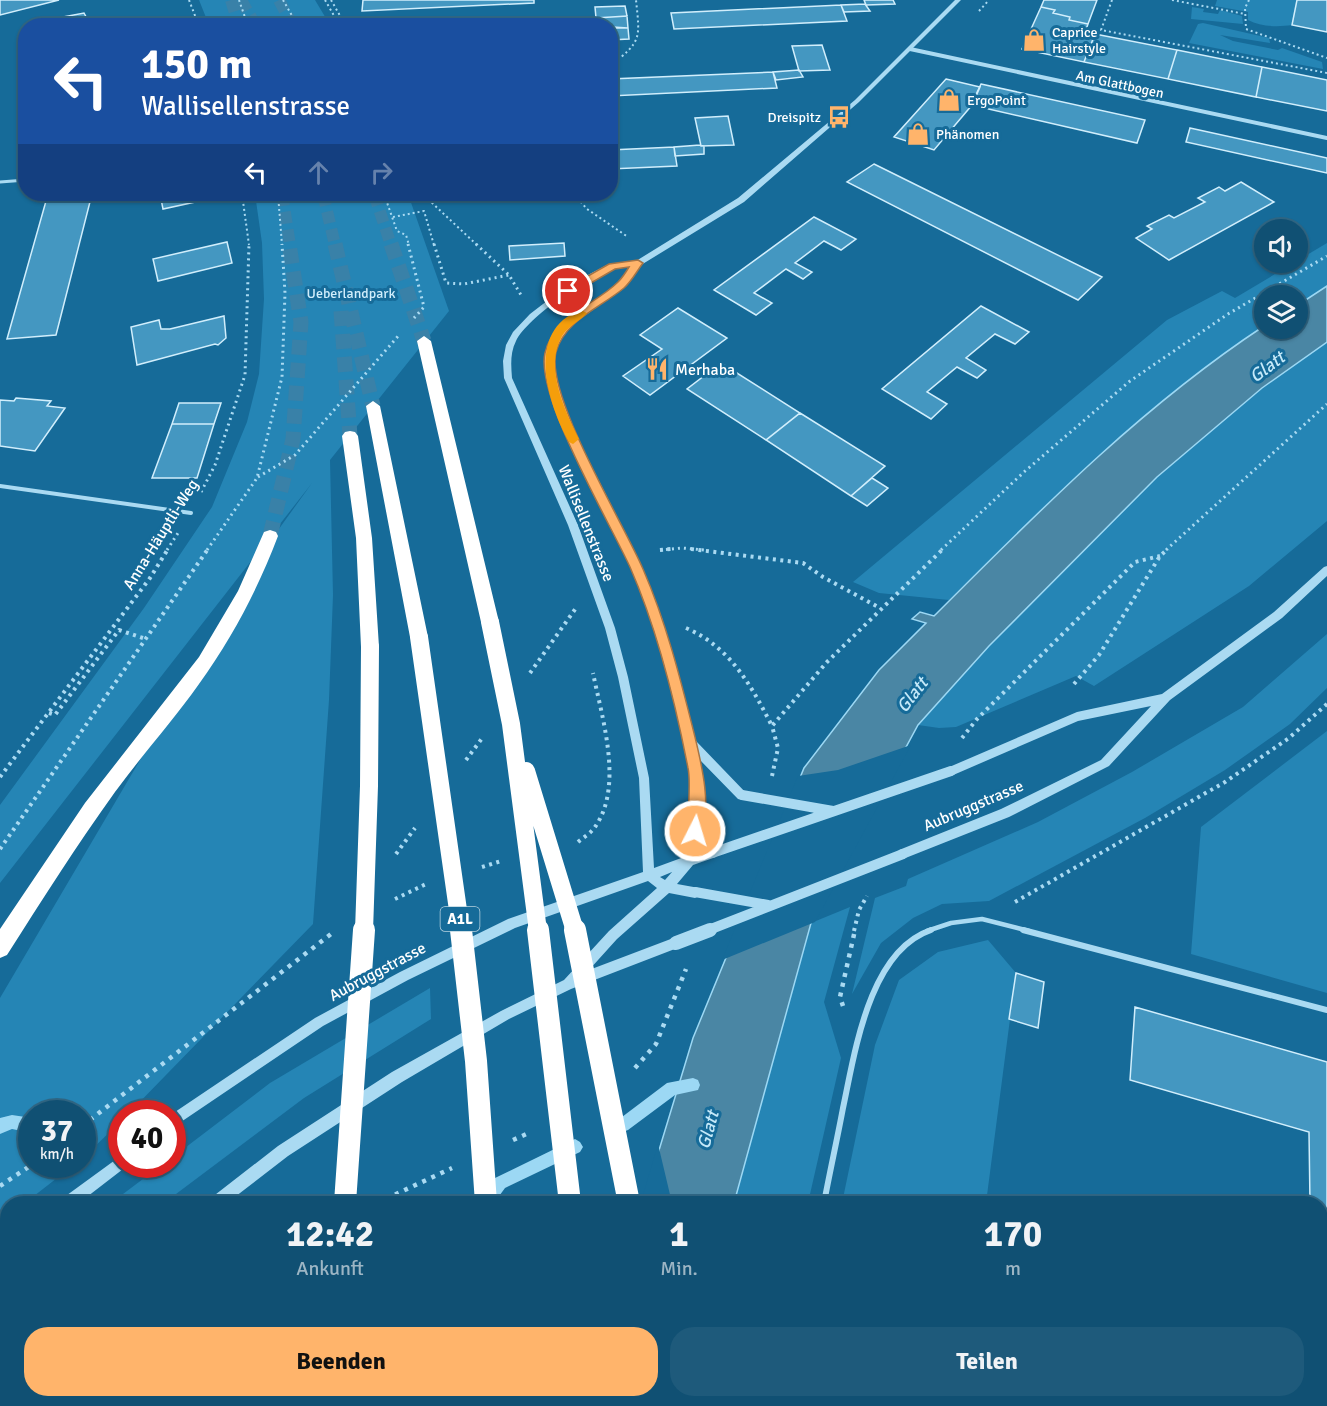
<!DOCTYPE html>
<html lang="de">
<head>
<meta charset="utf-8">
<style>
  body { margin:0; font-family:Signika,sans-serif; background:#1e5a7b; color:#f1f3f6; height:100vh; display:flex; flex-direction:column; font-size:22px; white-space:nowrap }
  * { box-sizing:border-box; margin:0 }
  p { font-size:20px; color:#9cb5c4 }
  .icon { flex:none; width:33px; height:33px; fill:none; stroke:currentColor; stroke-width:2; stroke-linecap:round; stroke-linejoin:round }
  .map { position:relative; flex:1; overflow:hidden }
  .details { position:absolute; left:0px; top:1196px; width:1328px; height:212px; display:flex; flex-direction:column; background:#105073; border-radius:24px 24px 0 0; box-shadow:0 2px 4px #0004,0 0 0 2px #306785 }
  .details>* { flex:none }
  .banner { position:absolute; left:18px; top:18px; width:600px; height:183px; border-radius:24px; box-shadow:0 2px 4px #0004,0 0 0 2px #306785; background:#1a4fa0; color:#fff; overflow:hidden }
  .tools { position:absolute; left:1254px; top:219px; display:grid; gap:12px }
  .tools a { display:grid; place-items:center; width:54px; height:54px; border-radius:50%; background:#105073; box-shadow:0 2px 4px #0004,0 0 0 2px #306785; font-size:30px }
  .speed { position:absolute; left:18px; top:1100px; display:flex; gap:12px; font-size:30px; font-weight:700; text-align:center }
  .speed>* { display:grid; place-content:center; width:78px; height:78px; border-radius:50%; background:#105073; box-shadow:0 2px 4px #0004,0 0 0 2px #306785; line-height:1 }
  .speed small { font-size:15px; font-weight:400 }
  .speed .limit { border:9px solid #d22; background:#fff; color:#111 }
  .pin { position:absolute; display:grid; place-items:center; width:51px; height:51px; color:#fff; margin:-26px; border:3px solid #fff; border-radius:50%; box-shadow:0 2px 6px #0007 }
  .me { position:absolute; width:66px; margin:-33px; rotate:5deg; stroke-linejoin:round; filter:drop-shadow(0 0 4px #0008) }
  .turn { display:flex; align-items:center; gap:21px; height:126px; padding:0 24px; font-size:27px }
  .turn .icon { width:78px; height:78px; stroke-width:2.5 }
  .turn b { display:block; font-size:42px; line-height:51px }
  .lanes { display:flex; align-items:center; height:57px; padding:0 24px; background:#0003; justify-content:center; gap:30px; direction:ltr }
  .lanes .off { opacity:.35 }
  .eta { display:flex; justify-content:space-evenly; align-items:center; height:102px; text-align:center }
  .eta b { font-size:36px; font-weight:700; line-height:42px }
  .button { display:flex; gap:12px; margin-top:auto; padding:12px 24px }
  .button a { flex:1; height:69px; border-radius:24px; background:#ffb46b; color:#111; font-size:24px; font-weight:700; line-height:69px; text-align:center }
  .button a+a { background:#1e5a7b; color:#f1f3f6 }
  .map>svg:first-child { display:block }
  .green { fill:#2585b5 }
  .water { fill:#4a86a4; stroke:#9cd8f4; stroke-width:1.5 }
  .pier { fill:#166b99 }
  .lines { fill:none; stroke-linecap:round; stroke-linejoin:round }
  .stream { fill:#9cd8f4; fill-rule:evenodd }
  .building { fill:#4497c1; stroke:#d1eefc; stroke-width:1.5 }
  .motorway-tunnel-far1 { stroke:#3981a8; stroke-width:12; stroke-dasharray:12 6; stroke-linecap:butt }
  .motorway-tunnel { stroke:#3981a8; stroke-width:15; stroke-dasharray:15 8; stroke-linecap:butt }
  .path-far3 { stroke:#aadaf2; stroke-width:2; stroke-dasharray:2 3; stroke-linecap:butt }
  .path-far2 { stroke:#aadaf2; stroke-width:3; stroke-dasharray:2 4; stroke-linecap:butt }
  .path-far1 { stroke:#aadaf2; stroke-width:4; stroke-dasharray:3 4.5; stroke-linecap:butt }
  .path { stroke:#aadaf2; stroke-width:4.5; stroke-dasharray:4 6; stroke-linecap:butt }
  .service-far3 { stroke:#aadaf2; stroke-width:3 }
  .service-far2 { stroke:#aadaf2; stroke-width:4 }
  .service-far1 { stroke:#aadaf2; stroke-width:4.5 }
  .service { stroke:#aadaf2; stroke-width:6 }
  .minor { stroke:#aadaf2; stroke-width:4 }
  .tertiary { fill:#aadaf2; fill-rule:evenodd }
  .motorway { fill:#fff; fill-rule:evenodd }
  .tertiary-bridge-far1 { stroke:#aadaf2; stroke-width:10 }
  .tertiary-bridge { stroke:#aadaf2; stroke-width:14 }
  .motorway-bridge-far1 { stroke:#fff; stroke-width:18 }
  .motorway-bridge { stroke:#fff; stroke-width:22 }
  .route { fill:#ffb46b; stroke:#a67546; stroke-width:1.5 }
  .slow { fill:#f59e0b }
  .labels { text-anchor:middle; stroke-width:6; stroke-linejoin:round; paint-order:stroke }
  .far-poi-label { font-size:14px; fill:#fff; stroke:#166b99; text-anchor:start }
  .far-street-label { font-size:14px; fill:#fff; stroke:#166b99 }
  .far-park-label { font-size:14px; fill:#d1eefc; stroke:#166b99 }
  .shield { fill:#166b99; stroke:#b9d3e0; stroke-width:1.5 }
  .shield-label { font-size:15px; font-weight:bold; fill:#fff }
  .poi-label { font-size:16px; fill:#fff; stroke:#166b99; text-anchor:start }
  .street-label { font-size:16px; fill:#fff; stroke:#166b99 }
  .water-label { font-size:18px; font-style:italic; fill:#c5e9f9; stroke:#166b99 }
</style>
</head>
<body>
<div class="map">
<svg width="1327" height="1406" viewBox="0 0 1327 1406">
  <rect width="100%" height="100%" fill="#166b99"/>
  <path class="green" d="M199,0h116l15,25h-121z
    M1217,0h80l-5,25c-14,2 -31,2 -44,-5v-8l-33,-6z
    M1192,7l12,2 -1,3 15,2 2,-4 22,6 1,8 -52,-5z
    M1203,23l66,15 1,5 -50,-8 13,6 45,9 4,-2 40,14 1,7 -134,-26 9,-19z
    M255,194h153l41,117 -119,149 3,135 -4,105 -16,224 -184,189h-7l-1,8 -38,37 -1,-45h-50v51h43l-50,39h-17l-1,14 -7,5v-224l263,-447 49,-68 -312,400v-78l144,-197 68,-101 35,-85 12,-48 5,-75 -2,-56z
    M1327,243v43l-29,19v-9h-34v30c-117,77 -216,176 -315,274l-70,-7 -26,-11 314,-262 55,-29 13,7z
    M1327,342v179l-78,65 -155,100 -18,-10 -120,51 -17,1 -21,-3 71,-79 168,-169 105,-89z
    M1327,634v54l-37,36 -65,46 -80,48 -156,83 -47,3 -29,14 -32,25 -29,51 23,-96 31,-12 2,-7 130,-57 94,-50 111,-65z
    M1327,731v262l-136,-39 10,-127z
    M850,907l-26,95 17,56 -33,145h-74l77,-280z
    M988,940l28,33 -30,230h-144l33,-158 24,-65 39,-28z
    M430,988l1,31 -127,79 -140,105h-53l52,-39h9l1,-7 97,-74z
    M92,1400h368l-2,6h-374z
    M802,1400h159l-1,6h-159z"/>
  <path class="water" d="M1327,286v56l-65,46 -105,89 -168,169 -71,79 -107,198 -77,280h-91l50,-165 111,-270 75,-98 47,-47 -14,-4 8,-7 14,4c104,-104 207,-209 330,-290v2h34v-23z"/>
  <path class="pier" d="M911,745l-96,177 -93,38 76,-184 40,-6z
    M658,1144l14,59h-32l1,-1z
    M582,1400h100l-2,6h-100z"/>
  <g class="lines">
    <path class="stream" d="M693,1078l5,2 2,5 -2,5 -23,5 -47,35 -5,2 -5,-2 -2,-5 2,-5 49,-37z
      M12,1115l20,3v15l-20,-4 -12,5v-16z
      M575,1139l5,3 3,5 -3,5 -75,36 -11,15h-15l-1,-3 17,-22z"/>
  </g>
  <path class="building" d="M0,0h59l-59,15z
    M363,0h171v3l-172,8z
    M864,0h29l2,4 -29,1z
    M1044,0h53l-9,24 -19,-4 1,-3 -17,-4 2,-3 -14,-3z
    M1297,0h30v32l-35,-7z
    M865,4l5,7 -26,1 -3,-7z
    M841,5l6,16 -173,8 -3,-16z
    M625,6l2,10 -31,2 -1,-11z
    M1041,7l14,3 -2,3 17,4 -1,3 19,4 -3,8 10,2 -11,28 -62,-13z
    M84,13l7,13h-62l34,-9z
    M627,16l1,12 -31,-2 -1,-8z
    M610,28h18l1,11 -19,1z
    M1095,34l82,16 -9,29 -84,-17z
    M822,45l8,25 -31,1 -7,-25z
    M1177,50l85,17 -6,30 -88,-18z
    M1262,67l65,13v31l-71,-14z
    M799,70l4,7 -27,3 -3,-8z
    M773,72l4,16 -167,8v-17z
    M946,79l34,8 -8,18 -38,45 -40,-13z
    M981,84l164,36 -8,23 -166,-38z
    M728,116l6,29 -33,1 -6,-28z
    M1190,128l137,30v15l-141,-31z
    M700,145l4,1v8l-29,2 -1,-9z
    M674,147l3,19 -67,3v-19z
    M874,164l228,113 -24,23 -231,-118z
    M1241,182l33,20 -105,58 -33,-22 16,-9 -5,-3 22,-11 5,3 31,-16 -7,-4 21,-11 6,4z
    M48,194h44l-36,141 -49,4z
    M160,194h72l-69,15z
    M508,194h17v6h-18z
    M814,217l42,22 -15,11 -17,-9 -29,22 17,9 -9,7 -17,-10 -32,24 18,10 -16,12 -42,-25z
    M227,242l5,21 -74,18 -5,-22z
    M564,243l1,13 -55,4 -1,-14z
    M981,306l48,26 -14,12 -20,-10 -29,24 20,12 -9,8 -20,-11 -30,25 20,12 -16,15 -49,-30z
    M678,308l49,30 -77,57 -27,-19 39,-27 -22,-14z
    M224,316l2,22 -8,7 -3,-1 -78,21 -6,-38 28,-7 2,9h9z
    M721,363l79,50 -34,27 -79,-51z
    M16,398l35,3 -4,5 18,2 -30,43 -35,-5v-46l14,1z
    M179,403h42l-7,21h-42z
    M800,413l85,53 -34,30 -85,-56z
    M172,424h42l-17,54h-45z
    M872,478l16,10 -21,18 -16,-10z
    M1016,973l28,9 -6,46 -29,-9z
    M1135,1007l192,55v344h-13v-6h6v-197h-10l-1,-71 -179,-52z"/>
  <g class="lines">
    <path class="motorway-tunnel-far1" d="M231,0l8,26
      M241,0l15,26
      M279,0l14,26
      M282,194l8,51
      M323,194l12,51
      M374,194l17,51"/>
    <path class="motorway-tunnel" d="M335,244l38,162
      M391,244l33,97
      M341,311l9,125
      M270,536l23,-97 8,-117 -12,-78"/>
    <path class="path-far3" d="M189,0l10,26
      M239,0l9,26
      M283,0l15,26
      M325,0l15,26
      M331,0l15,26
      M1112,0l-11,30 226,43
      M1172,0l73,14
      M1249,0l-4,8 1,21 81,29
      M979,11l10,-11
      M610,66c32,-25 30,-27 26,-66
      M242,194l7,51
      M278,194l4,51
      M384,194l13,37 9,4 3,10
      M419,194l11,7
      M427,194l3,7 47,44
      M574,194l13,15 41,28
      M393,217l31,-6 10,34"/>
    <path class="path-far2" d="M408,244l16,63 -10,11
      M434,244l12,39 18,1 45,-9
      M476,244l33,31 12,20
      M258,477l37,-22 104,-120
      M201,492l14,-27 30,-90 4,-131
      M167,550l11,-17
      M207,550l50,-72 25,-101 3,-84 -3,-49
      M660,550l22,-2 23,2
      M941,550l83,-78 106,-91 98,-67 99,-58
      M1166,550l161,-146"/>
    <path class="path-far1" d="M691,549l112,14 20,14 57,31
      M660,550l11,-1
      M686,628c44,19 65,57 86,98
      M530,673l46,-65
      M1074,684l25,-29 61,-99 8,-7
      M49,713l6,2 64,-85 27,9
      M962,738l15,-19 158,-157 25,-6
      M466,760l17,-23
      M772,776l6,-28 -6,-22 55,-64 116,-113
      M0,777l150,-199 18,-29
      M578,842c6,-5 13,-9 17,-15 29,-41 7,-109 -2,-154
      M0,849l208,-300
      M396,854l19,-26
      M482,867l19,-6
      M395,899l31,-15
      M1015,902l210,-120 64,-44 38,-34
      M854,931l5,-21 8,-14"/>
    <path class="path" d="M843,1006l-3,-9 15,-67
      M635,1068l21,-24 30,-75
      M82,1126l249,-192
      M513,1140l18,-8
      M0,1186l33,-22
      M377,1203l75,-35"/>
    <path class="service-far3" d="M0,182l26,-2"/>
    <path class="service-far2" d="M0,486l191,27"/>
    <path class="service-far1" d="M927,931l24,-8 31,-4 47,12"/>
    <path class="service" d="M1023,930l304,80
      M824,1203c6,-32 13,-63 19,-95 12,-56 26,-157 88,-178
      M783,1406l2,-6"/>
    <path class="minor" d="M910,49l417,89"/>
    <path class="tertiary" d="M955,0h6l-102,102 -115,100 -103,63 -16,22 -56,40 -8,9 -7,19 2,27 11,36 64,126 31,74 34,123 52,54 -2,4 -4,1 -4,-1 -39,-40 5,42 -8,52 16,-5 4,1 2,4 -2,4 -23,8 -16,19 22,4 2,4 -2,4 -4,2 -26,-5 -52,46 -28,31 87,-33 4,2 2,4 -2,4 -109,42 -62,30 -107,63 -114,74 -61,47h-18l2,-5 67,-52 114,-74 109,-61 63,-31 45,-49 48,-43 -9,-7 -133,47 -107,52 -85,46 -151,102v-14l143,-96 85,-46 108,-53 135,-47 -4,-94 -21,-101 -13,-49 -37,-103 -64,-147 -1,-17 3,-16 7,-13 17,-18 26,-20 28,-17 23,-12 29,-4 102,-63 117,-98zM632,266l-13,17 -56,40 -9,10 -8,22 2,27 11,36 62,126 31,74 34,125 5,28 1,30 -3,30 -5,26 -30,11 -5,-90 -21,-101 -13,-49 -37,-103 -66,-147c-1,-13 -2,-25 4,-37 12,-24 71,-64 97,-72 6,-2 13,-2 19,-3zM672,872l-7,8 -5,-3z
      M1327,566v10l-45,42 -112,82 -61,66 -100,51 -106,42 -4,-1 -2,-4 2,-4 102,-41 100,-49 50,-54 -73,15 -127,55 -4,-2 -1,-3 1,-3 130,-56 85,-18 112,-82 50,-45z
      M122,1155v9h5v2l-48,37h-18l2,-5z
      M8,1245v16l-8,4v-16z
      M8,1363v16l-8,4v-16z"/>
    <path class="motorway" d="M424,336l7,5 68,281 -3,5 -6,2 -6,-2 -3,-5 -64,-281z
      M373,401l7,5 48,231 -3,5 -6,2 -6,-2 -3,-5 -44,-231z
      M350,431l5,1 3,4 14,102 7,109 -3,5 -6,2 -6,-2 -3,-5 -5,-109 -14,-102 3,-4z
      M270,530l6,2 2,4c-20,53 -46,102 -79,148 -26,37 -57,71 -84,108 -38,53 -73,108 -108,163l-7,3v-29l85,-126 114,-146 39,-66 26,-59z
      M314,1400h26l-1,6h-26z
      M478,1400h26v6h-26z
      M570,1400h26v6h-26z
      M654,1400h26l1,6h-26z"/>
    <path class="tertiary-bridge-far1" d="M742,795l91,16
      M712,853l239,-82
      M695,892l73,13
      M706,931l197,-77"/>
    <path class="tertiary-bridge" d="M676,943l34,-13"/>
    <path class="motorway-bridge-far1" d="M490,622l21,102 27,207
      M419,637l42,294
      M526,771l49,160
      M364,931l5,-145 1,-139"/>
    <path class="motorway-bridge" d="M461,930l15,131 10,142
      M538,930l32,273
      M575,930l54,273
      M345,1203l19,-273"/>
  </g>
  <path class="route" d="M638,260l5,3c-6,8 -12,19 -19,25 -24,20 -59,32 -68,64 -11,43 68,172 87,217 23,53 37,108 51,164 7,29 19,75 6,103l-5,2 -5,-2c-5,-11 2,-50 -2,-68 -13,-67 -30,-137 -58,-201 -20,-44 -95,-171 -85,-214 9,-38 49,-47 73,-71 4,-4 8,-10 11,-15l-14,2 -43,25h-7v-5l44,-25z"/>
  <path class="slow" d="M581,310l6,3c-8,9 -19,13 -25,23 -18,31 3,75 17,103l-6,5 -4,-2c-21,-38 -45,-112 12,-132z"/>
  <defs>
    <g id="shop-bare" transform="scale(1.8)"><path d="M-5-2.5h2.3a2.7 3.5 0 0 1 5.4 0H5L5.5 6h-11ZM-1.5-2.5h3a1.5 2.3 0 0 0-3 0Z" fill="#ffb46b" stroke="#166b99" stroke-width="2.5" paint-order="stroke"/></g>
    <g id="bus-bare" transform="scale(1.8)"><path d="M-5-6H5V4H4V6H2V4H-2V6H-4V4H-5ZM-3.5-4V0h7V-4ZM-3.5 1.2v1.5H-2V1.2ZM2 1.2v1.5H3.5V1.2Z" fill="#ffb46b" stroke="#166b99" stroke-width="2.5" paint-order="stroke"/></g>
    <g id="restaurant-bare" transform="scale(1.8)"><path d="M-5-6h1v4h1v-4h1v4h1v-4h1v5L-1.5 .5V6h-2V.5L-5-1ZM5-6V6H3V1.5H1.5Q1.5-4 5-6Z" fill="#ffb46b" stroke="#166b99" stroke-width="2.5" paint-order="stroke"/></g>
  </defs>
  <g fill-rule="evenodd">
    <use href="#shop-bare" x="1034" y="40"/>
    <use href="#shop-bare" x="949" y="100"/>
    <use href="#bus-bare" x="839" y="117"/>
    <use href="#shop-bare" x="918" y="134"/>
    <use href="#restaurant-bare" x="657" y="369"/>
  </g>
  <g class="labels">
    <g class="far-poi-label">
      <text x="1052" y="37">Caprice<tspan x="1052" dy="16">Hairstyle</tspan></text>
      <text x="967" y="105">ErgoPoint</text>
      <text x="821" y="122" text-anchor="end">Dreispitz</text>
      <text x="936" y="139">Phänomen</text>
    </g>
    <g class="far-street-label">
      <text transform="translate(1120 84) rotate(12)" y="5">Am Glattbogen</text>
    </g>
    <g class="far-park-label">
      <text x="351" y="298">Ueberlandpark</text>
    </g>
    <rect class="shield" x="440.5" y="907" width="39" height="24" rx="4.5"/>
    <g class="shield-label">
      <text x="460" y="924">A1L</text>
    </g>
    <g class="poi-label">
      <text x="675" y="375">Merhaba</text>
    </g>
    <g class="street-label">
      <text transform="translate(587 523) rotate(68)" y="6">Wallisellenstrasse</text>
      <text transform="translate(160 534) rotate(-58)" y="6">Anna-Häuptli-Weg</text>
      <text transform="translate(973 805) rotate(-23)" y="6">Aubruggstrasse</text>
      <text transform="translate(377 971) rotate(-28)" y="6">Aubruggstrasse</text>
    </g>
    <g class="water-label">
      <text transform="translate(1267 367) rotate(-37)" y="6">Glatt</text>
      <text transform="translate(912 695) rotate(-52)" y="6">Glatt</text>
      <text transform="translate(708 1130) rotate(-75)" y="6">Glatt</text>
    </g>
  </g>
</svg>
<div class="tools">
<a><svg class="icon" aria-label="sound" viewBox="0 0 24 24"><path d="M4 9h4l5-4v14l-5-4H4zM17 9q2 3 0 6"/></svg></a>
<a><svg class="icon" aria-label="layers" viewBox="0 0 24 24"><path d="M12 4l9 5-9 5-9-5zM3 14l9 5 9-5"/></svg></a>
</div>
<div class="speed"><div>37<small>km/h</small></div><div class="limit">40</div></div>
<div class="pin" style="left:568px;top:291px;background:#d93025"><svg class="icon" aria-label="arrive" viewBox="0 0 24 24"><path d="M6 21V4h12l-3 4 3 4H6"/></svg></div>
<svg class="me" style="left:695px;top:831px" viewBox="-20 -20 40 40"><circle r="17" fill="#ffb46b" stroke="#fff" stroke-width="3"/><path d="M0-11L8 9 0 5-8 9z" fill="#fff"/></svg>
<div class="banner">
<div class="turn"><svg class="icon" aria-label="left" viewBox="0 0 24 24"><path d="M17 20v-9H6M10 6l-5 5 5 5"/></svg><div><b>150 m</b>Wallisellenstrasse</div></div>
<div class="lanes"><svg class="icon" aria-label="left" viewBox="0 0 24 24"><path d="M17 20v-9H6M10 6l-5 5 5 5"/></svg><svg class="icon off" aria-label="ahead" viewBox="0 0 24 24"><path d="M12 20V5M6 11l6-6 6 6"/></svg><svg class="icon off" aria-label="right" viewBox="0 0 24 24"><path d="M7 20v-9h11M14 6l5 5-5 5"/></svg></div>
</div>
<section class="details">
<div class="eta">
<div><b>12:42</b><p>Ankunft</p></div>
<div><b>1</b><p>Min.</p></div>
<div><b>170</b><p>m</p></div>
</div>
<div class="button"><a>Beenden</a><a>Teilen</a></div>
</section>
</div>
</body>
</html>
